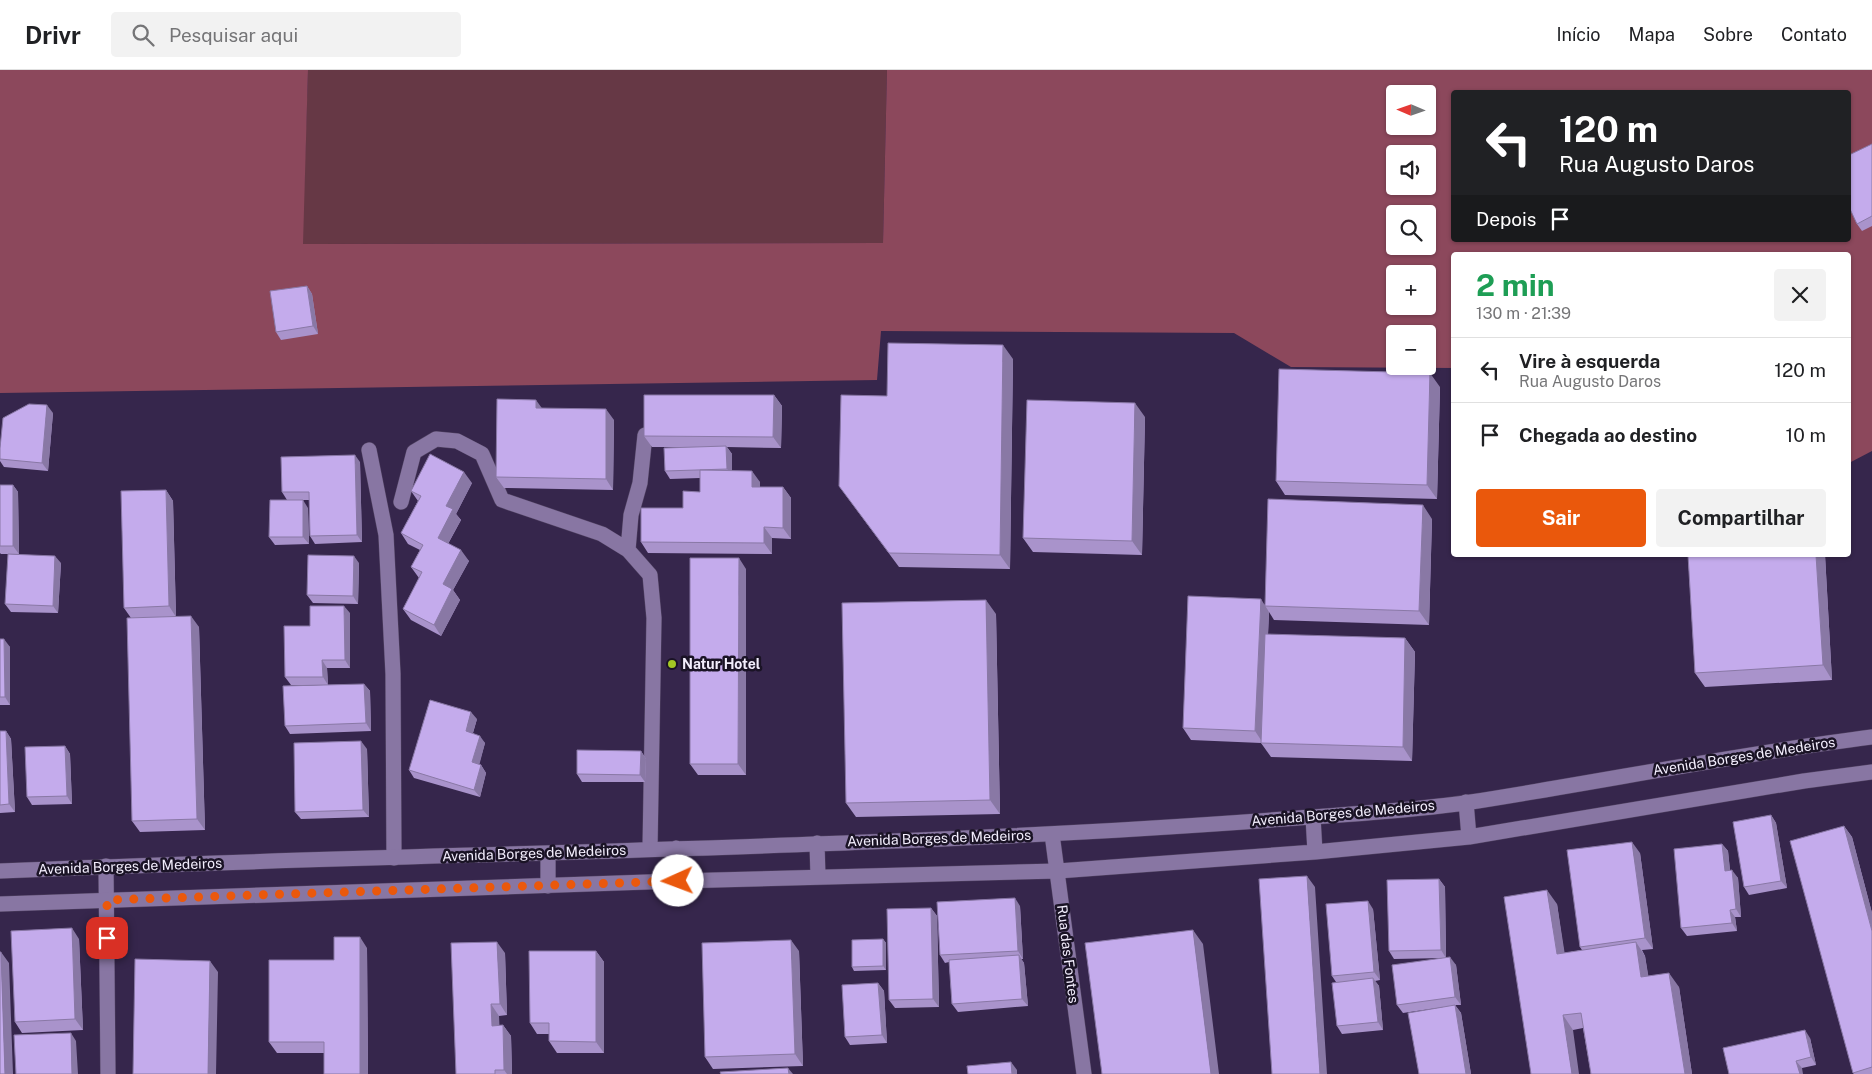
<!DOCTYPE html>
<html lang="pt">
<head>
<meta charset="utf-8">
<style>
  body { margin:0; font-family:"Public Sans",sans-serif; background:#f2f2f2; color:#202124; height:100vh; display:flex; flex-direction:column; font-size:19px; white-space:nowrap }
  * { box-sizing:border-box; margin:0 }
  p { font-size:16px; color:#757577 }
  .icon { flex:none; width:28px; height:28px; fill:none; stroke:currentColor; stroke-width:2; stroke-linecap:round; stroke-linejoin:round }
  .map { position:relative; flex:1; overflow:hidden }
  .details { position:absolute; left:1451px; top:182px; width:400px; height:305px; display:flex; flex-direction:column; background:#fff; border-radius:5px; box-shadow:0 1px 4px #0004 }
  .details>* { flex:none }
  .banner { position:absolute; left:1451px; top:20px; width:400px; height:152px; border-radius:5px; box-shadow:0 1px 4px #0004; background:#202124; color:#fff; overflow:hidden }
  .needle { width:32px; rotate:272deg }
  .tools { position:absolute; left:1386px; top:15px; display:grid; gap:10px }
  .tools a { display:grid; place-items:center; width:50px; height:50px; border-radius:5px; background:#fff; box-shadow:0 1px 4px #0004; font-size:25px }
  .pin { position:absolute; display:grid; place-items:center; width:42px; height:42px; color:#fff; margin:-21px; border-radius:10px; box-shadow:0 2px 8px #0006 }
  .me { position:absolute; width:55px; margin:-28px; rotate:268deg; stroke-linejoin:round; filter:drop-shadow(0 0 4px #0008) }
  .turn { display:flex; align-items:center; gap:18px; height:105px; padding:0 25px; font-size:22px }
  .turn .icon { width:65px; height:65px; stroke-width:2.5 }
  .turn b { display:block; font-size:35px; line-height:42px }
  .then { display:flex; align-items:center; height:48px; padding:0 25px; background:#0003; gap:10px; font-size:19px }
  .round { display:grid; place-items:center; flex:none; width:52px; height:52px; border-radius:5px; background:#f2f2f2 }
  .headline { display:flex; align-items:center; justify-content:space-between; height:85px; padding:0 25px }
  h1 { font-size:30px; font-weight:700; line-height:38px; color:#1e9e55 }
  .button { display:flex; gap:10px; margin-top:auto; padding:10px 25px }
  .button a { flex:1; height:58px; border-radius:5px; background:#ea580c; color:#fff; font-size:20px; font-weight:700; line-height:58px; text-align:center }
  .button a+a { background:#f2f2f2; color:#202124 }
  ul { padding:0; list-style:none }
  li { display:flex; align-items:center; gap:15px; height:65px; padding:0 25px; border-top:1px solid #e0e0e0 }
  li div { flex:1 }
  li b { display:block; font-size:19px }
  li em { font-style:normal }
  header { display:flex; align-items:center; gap:30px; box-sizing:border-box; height:70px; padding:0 25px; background:#fff; border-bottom:1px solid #e0e0e0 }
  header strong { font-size:24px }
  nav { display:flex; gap:28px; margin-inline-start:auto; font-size:18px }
  .search { width:350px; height:45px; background:#f2f2f2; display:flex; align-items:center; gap:12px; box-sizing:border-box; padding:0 18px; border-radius:5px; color:#757577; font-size:19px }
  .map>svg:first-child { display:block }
  .green { fill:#663845 }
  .forest { fill:#8c485c; fill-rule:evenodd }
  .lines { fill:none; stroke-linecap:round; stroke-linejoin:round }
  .lane-casing { stroke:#514362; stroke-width:16 }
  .street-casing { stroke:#514362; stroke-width:16 }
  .secondary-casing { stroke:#514362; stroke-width:16 }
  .lane { stroke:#8876a3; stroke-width:15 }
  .street { stroke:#8876a3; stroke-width:15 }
  .secondary { stroke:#8876a3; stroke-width:15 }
  .wall { fill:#a993cb }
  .shaded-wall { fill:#8978a5 }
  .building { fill:#c4abec; stroke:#8978a5 }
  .route { stroke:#ea580c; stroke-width:9; stroke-dasharray:0 16.2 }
  .poi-dot { fill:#a4c824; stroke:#1a1325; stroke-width:2 }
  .labels { text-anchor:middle; stroke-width:5; stroke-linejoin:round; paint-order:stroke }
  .poi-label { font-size:14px; font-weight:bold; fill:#f3eefd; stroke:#1a1325; text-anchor:start }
  .street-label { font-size:14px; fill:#f3eefd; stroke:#1a1325 }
</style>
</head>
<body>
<header>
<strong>Drivr</strong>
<div class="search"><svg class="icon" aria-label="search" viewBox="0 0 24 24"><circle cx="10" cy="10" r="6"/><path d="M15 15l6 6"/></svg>Pesquisar aqui</div>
<nav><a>Início</a><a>Mapa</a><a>Sobre</a><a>Contato</a></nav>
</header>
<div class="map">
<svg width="1872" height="1004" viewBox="0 0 1872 1004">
  <rect width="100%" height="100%" fill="#36264c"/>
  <path class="green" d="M308,0h579l-4,173 -581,1z"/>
  <path class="forest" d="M0,0h308l-5,174 580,-1 4,-173h985v381l-23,12v-208h-395v113l-163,-1 -57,-34 -353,-2 -4,49 -877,13zM1454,22h395v148h-395zM1395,24h33v32h-33zM1395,84h33v32h-33zM1395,144h33v32h-33zM1395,204h33v32h-33zM1395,264h33v32h-33z"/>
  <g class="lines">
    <g class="lane-casing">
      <path id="lane" d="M401,432l13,-50 22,-13 21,2 25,13 20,46 100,34 26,16 22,25 4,43 -4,231
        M628,480l3,-35 9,-32 5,-48"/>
    </g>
    <g class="street-casing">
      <path id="street" d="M369,380l17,85 7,139 1,184
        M106,796l2,208"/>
    </g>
    <g class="secondary-casing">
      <path id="secondary" d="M1466,732l3,35
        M1313,747l2,35
        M1052,764l32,240
        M817,773l1,34
        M676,778l1,33
        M0,801c437,-19 875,-20 1311,-54 53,-4 108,-7 160,-15 134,-21 267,-48 401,-65
        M548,816v-32
        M0,834l677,-23 381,-10 257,-19 154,-15 335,-56 68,-9"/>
    </g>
    <use href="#lane" class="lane"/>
    <use href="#street" class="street"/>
    <use href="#secondary" class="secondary"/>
  </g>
  <path class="wall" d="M1872,74v82l-10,5 -5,-7z
    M307,216l5,8 6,40 -37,6 -5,-8z
    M1013,289l-3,210 -111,-2 -60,-81 48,-90z
    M1440,317l-3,112 -152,-4 -9,-14z
    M774,325l8,11 -1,42 -54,-1 5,7v17l28,11v5h23l8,11v41l-19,-1v16l-124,-1 -7,-11 42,-34 17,-16v-14l-30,1 -5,-8 16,-24h-29l-8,-11z
    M542,338l72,12 -1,70 -109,-2 -8,-11z
    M53,343l-5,58 -44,-4 -4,-6v-2z
    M1145,347l-3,138 -109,-3 -10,-14z
    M360,392l2,80 -47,2 -5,-8 -1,-36h-22l-5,-8z
    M472,413l-16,31 5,6 -13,24 21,17 -16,29 7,10 -19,36 -30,-16 -8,-11 16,-31 -8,-11 9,-17 -12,-6 -7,-11 17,-32 -7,-10z
    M0,415h13l5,7 1,62h-18l-1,-1z
    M166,420l7,11 3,116 23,10 6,203 -65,2 -8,-11 -1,-203 -7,-10z
    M308,438l1,36 -34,1 -6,-8z
    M1432,449l-3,106 -155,-5 -5,-8 -1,23 137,3 10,14 -3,109 -141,-4 -10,-14 -70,-3 -8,-12 82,-124z
    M1688,485h137l7,125 -127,7 -10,-14z
    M61,493l-3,50 -47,-1 -6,-8z
    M359,493l-1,41 -45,-1 -6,-8z
    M746,499v206h-48l-8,-11z
    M350,543v55h-23l1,17h-37l-6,-8 25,-51z
    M996,544l4,200 -144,3 -10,-14z
    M0,569l10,8v58h-10z
    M364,614l6,7 1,40 -81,3 -5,-8z
    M477,649l-4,14 12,10 -6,21 2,1 5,8 -6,24 -66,-19 -5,-8z
    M0,661h6l5,8 4,73 -15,1z
    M65,676l5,8 2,50 -40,1 -5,-8z
    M367,679l2,68 -68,2 -6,-7z
    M641,681l5,8 -1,23h-63l-5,-8z
    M1771,745l5,8 11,65 -38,7 -5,-8z
    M1844,756l8,11 20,76v161h-18l-1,-1z
    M1722,774l6,7 2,20 8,7 3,39h-6l2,14 -50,5 -6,-8z
    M1640,783l13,96 -11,1 3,6 3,20 31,11 13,87h-101l-8,-46 -10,2 -42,44 26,-170 7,49 18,-3 -2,-3z
    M1439,809l6,8 1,71 10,7 5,40h-6l6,8 10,61h-52l25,-67 -41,6 -6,-8 48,-47 -51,1 -5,-8z
    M1020,836l3,53h-2l3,4 4,43 -70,6 -6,-8 -3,-42 -4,1 -5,-8z
    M931,838l6,8 2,91 -44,1 -6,-8z
    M1373,839l7,71 -5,1 4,5 4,44 -41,4 -5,-8 -1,-44 -4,-6z
    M79,869l4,91 -61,3 -7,-11z
    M883,869l3,4v27l-32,1 -2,-4z
    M367,878l1,126h-44v-21h-47l-8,-11 65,-82z
    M596,881l8,11v91h-47l-8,-12v-7h-12l-7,-11z
    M799,881l4,115 -90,3 -8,-12z
    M505,883l2,62 -8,1v9h4l8,11 1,38h-56z
    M878,913l6,8 3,52 -37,2 -5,-8z
    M1810,968l6,27 -14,3 -73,6z"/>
  <path class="shaded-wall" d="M307,216l5,8 6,40 -5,-8z
    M1003,275l10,14 -3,210 -10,-14z
    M1430,303l10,14 -3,112 -10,-14z
    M774,325l8,11 -1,42 -8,-11z
    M536,330l8,11 -8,-3z
    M1135,333l10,14 -3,138 -10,-14z
    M47,335l6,8 -5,58 -6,-8z
    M606,339l8,11 -1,70 -7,-11z
    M726,376l6,8v23l-5,-8z
    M355,385l5,7 2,80 -5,-7z
    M752,401l8,11v16l-8,-11z
    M464,402l8,11 -16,31 5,6 -16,29 -7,-11 8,-32z
    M13,415l5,7 1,62 -6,-8z
    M783,417l8,11v41l-8,-11z
    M166,420l7,11 3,116 -7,-11z
    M303,430l5,8 1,36 -6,-7z
    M1423,435l9,14 -3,106 -10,-14z
    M764,457l8,11v16l-8,-11z
    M461,480l8,11 -16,29 7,10 -19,36 -7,-11 9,-41z
    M1816,485h9l7,125 -9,-15z
    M55,486l6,7 -3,50 -5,-7z
    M354,486l5,7 -1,41 -5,-8z
    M739,488l7,11v206l-8,-11z
    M1261,529l8,13 -6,131 -8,-12z
    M986,530l10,14 4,200 -10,-14z
    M344,536l6,7v55l-5,-8z
    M191,546l8,11 6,203 -8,-11z
    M1405,568l10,14 -3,109 -9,-14z
    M4,569l6,8v58l-5,-8z
    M322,590l5,8 1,17 -5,-8z
    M364,614l6,7 1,40 -5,-8z
    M471,642l6,7 -6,20 -5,-8z
    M6,661l5,8 4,73 -6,-8z
    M480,666l5,7 -7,27 -6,-8z
    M361,671l6,8 2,68 -6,-7z
    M65,676l5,8 2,50 -5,-8z
    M641,681l5,8 -1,23 -5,-7z
    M481,695l5,8 -6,24 -6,-7z
    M1771,745l5,8 11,65 -6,-7z
    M1844,756l8,11 20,76v18z
    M1632,772l8,11 13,96 -8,-11z
    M1722,774l6,7 3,28 -6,-8z
    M1732,800l6,8 3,39 -5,-8z
    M1307,806l8,11 12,187h-7z
    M1439,809l6,8 1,71 -5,-8z
    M1547,820l10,14 10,64 -10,-14z
    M1015,828l5,8 3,53 -5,-8z
    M1368,831l5,8 7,71 -6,-8z
    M931,838l6,8 2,91 -6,-8z
    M1730,840l5,7 2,14 -5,-8z
    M72,858l7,11 4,91 -8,-11z
    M1193,860l10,14 16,130h-8z
    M360,867l7,11 1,126h-8z
    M883,869l3,4v27l-3,-4z
    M791,870l8,11 4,115 -8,-12z
    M497,872l8,11 2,62 -7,-11z
    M1636,872l9,14 6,35 -10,-14z
    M596,881l8,11v91l-8,-11z
    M1,882l8,11 4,111h-8z
    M1019,885l5,8 4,43 -6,-7z
    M1450,887l6,8 5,40 -6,-8z
    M210,891l8,11 -2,102h-8z
    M1669,903l10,14 13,87h-7z
    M1373,908l6,8 4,44 -5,-8z
    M878,913l6,8 3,52 -5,-8z
    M491,934l8,12 1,21 -8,-11z
    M1455,935l6,8 10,61h-5z
    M1563,945l10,15 6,44h-7z
    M503,955l8,11 1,38h-5l-3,-4z
    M1805,960l5,8 6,27 -5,-8z
    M71,963l5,8 2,33h-6z
    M1796,991l6,7 1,6h-3z
    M1011,992l6,8v4h-5z
    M788,998l5,6h-4z"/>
  <path class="building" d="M1872,74v72l-15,8 -8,-17v-52z
    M307,216l6,40 -37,6 -6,-41z
    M888,273l115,2 -3,210 -111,-2 -50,-67 2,-91 46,1z
    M1279,299l151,4 -3,112 -151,-4z
    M644,325h130l-1,42 -129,-1z
    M497,329l39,1v8l70,1v70l-110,-2z
    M1027,330l108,3 -3,138 -109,-3z
    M29,334l18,1 -5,58 -42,-4v-11l3,-30z
    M726,376l1,23 -62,2 -1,-23z
    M430,384l34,18 -18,34 7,3 -15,29 23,12 -18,34 9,5 -18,36 -31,-16 19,-37 -11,-5 12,-22 -22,-12 20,-37 -10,-5z
    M355,385l2,80 -47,1 -1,-44h-27l-1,-35z
    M700,400l52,1v16h31v41l-19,-1v16l-123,-1v-34h42v-17l17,1z
    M0,415h13v61h-13z
    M166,420l3,116 -45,2 -3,-117z
    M1268,429l155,6 -4,106 -154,-5z
    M270,430h33v37h-34z
    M8,484l47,2 -2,50 -48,-2z
    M308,485l46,1 -1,40 -46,-1z
    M1688,485h128l7,110 -128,8z
    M690,488h49l-1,206h-48z
    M1188,526l73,3 -6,132 -72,-3z
    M986,530l4,200 -144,3 -4,-200z
    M310,536h34l1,54h-23l1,17h-38l-1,-51h26z
    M191,546l6,203 -65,2 -5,-203z
    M1265,564l140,4 -2,109 -142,-4z
    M0,569h4l1,58h-5z
    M364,614l2,39 -81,3 -2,-40z
    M430,630l41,12 -5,19 14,5 -8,26 9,3 -7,25 -65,-20z
    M0,661h6l3,73 -9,1z
    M361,671l2,69 -68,2 -1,-69z
    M65,676l2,50 -40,1 -2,-50z
    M577,680l64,1 -1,24 -63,-1z
    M1771,745l10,66 -37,6 -11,-65z
    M1844,756l28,105v136l-19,6 -63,-232z
    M1632,772l13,96 -65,9 -13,-97z
    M1722,774l3,27 7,-1 4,39 -6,1 2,13 -51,5 -7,-79z
    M1307,806l13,198h-48l-13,-195z
    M1439,809l2,71 -52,1 -2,-71z
    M1547,820l10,64 79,-12 5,35 28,-4 16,101h-94l-10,-61 -18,2 9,59h-41l-27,-177z
    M1015,828l3,53 -78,4 -3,-53z
    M1368,831l6,71 -42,4 -6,-72z
    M931,838l2,91 -44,1 -2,-91z
    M72,858l3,91 -60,3 -4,-91z
    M1193,860l18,144h-109l-17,-131z
    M334,867h26v137h-36v-32h-55v-82h65z
    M883,869v27l-31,1v-27z
    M791,870l4,114 -90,3 -3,-114z
    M497,872l3,62h-9l1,22 11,-1 1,45h-9v4h-39l-5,-131z
    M529,881h67v91l-47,-1v-18h-19z
    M0,882h1l4,122h-5z
    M1019,885l3,44 -70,5 -3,-44z
    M1450,887l5,40 -58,8 -5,-40z
    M135,889l75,2 -2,113h-75z
    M1373,908l5,44 -41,4 -5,-43z
    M878,913l4,52 -37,2 -3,-52z
    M1455,935l11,69h-47l-11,-61z
    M1805,960l6,27 -15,4 4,13h-71l-6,-26z
    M71,963l1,41h-56l-2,-39z
    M1011,992l1,12h-44l-1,-8z
    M788,998l1,6h-68l-1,-2z"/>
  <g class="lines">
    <path class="route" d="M107,868v-38l571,-19"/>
  </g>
  <circle class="poi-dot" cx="672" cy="594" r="5"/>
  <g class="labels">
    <g class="poi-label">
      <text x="682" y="599">Natur Hotel</text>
    </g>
    <g class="street-label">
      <text transform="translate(1744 686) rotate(-9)" y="5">Avenida Borges de Medeiros</text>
      <text transform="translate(1343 743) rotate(-5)" y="5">Avenida Borges de Medeiros</text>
      <text transform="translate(939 768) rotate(-2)" y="5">Avenida Borges de Medeiros</text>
      <text transform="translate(534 783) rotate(-2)" y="5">Avenida Borges de Medeiros</text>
      <text transform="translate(130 796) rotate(-2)" y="5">Avenida Borges de Medeiros</text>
      <text transform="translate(1068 884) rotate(83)" y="5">Rua das Fontes</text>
    </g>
  </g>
</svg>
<div class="tools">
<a><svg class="needle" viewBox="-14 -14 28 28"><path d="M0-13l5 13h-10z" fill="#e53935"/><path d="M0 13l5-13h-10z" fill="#757577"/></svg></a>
<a><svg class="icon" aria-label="sound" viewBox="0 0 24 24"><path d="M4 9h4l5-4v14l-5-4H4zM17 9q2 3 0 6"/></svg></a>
<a><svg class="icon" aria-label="search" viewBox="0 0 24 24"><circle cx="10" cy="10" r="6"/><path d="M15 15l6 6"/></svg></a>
<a>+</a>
<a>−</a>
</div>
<div class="pin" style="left:107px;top:868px;background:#d93025"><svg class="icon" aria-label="arrive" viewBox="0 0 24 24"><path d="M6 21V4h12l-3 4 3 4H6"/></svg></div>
<svg class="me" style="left:678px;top:811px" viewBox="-20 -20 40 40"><circle r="19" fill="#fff"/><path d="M0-13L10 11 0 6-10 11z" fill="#ea580c"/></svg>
<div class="banner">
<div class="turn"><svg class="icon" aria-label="left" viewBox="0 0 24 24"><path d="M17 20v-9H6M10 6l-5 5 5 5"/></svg><div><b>120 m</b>Rua Augusto Daros</div></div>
<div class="then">Depois<svg class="icon" aria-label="arrive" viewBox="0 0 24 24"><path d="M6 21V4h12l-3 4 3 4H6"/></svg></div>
</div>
<section class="details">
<div class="headline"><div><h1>2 min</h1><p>130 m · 21:39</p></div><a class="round"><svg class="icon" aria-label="close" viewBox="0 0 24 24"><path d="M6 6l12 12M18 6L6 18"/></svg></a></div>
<ul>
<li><svg class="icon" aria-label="left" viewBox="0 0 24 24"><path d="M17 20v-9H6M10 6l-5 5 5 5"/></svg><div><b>Vire à esquerda</b><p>Rua Augusto Daros</p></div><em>120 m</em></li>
<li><svg class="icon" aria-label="arrive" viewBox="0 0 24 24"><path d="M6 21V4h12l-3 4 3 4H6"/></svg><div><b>Chegada ao destino</b></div><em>10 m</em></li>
</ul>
<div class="button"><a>Sair</a><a>Compartilhar</a></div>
</section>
</div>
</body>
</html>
